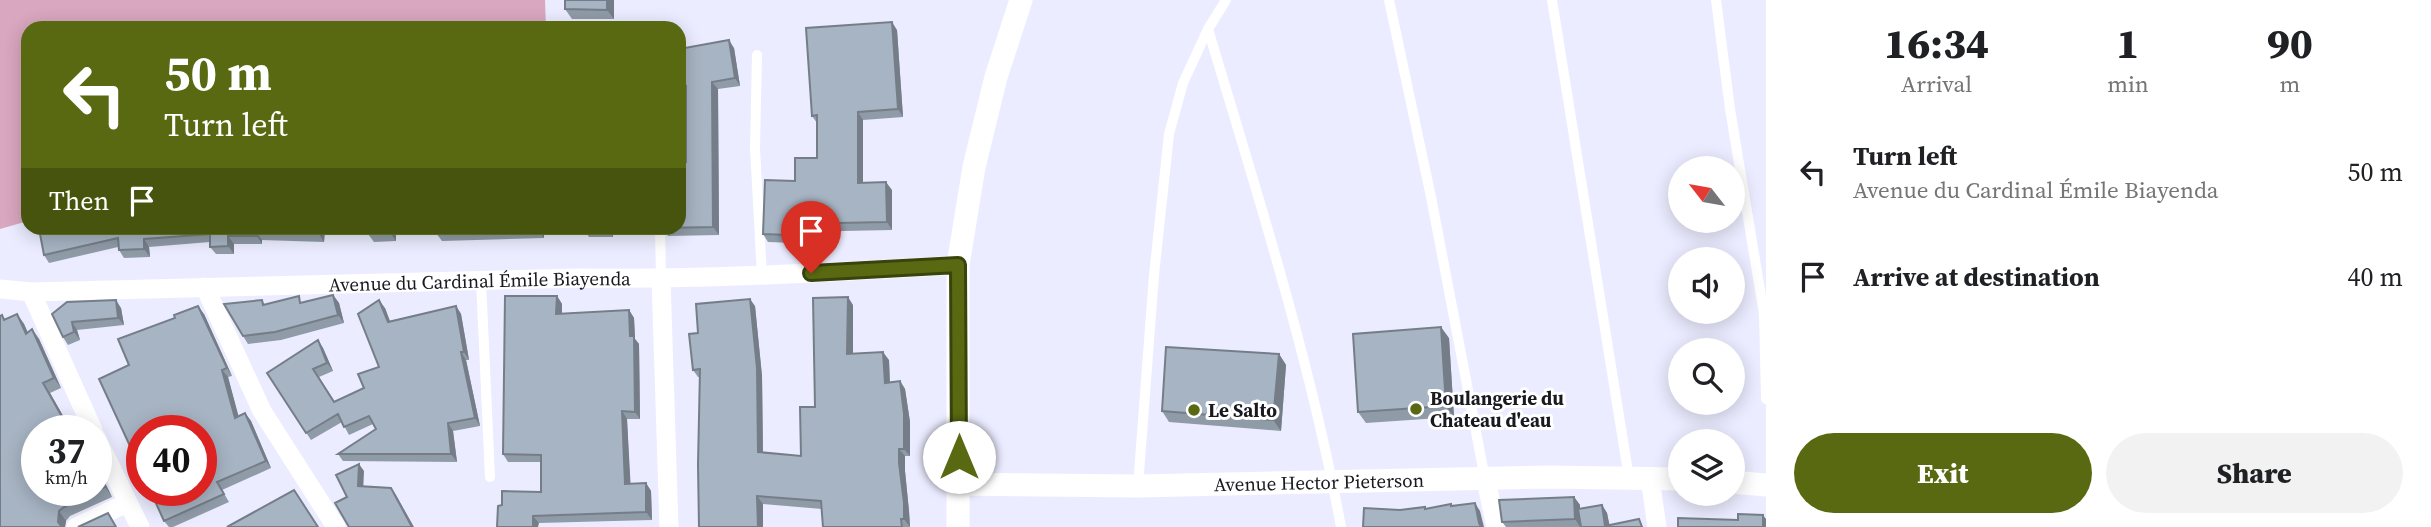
<!DOCTYPE html>
<html lang="en">
<head>
<meta charset="utf-8">
<style>
  body { margin:0; font-family:"Source Serif 4",serif; background:#f2f2f2; color:#202124; height:100vh; display:flex; flex-direction:column; font-size:26px; white-space:nowrap }
  * { box-sizing:border-box; margin:0 }
  p { font-size:23px; color:#757577 }
  .icon { flex:none; width:38px; height:38px; fill:none; stroke:currentColor; stroke-width:2; stroke-linecap:round; stroke-linejoin:round }
  .map { position:relative; flex:1; overflow:hidden }
  .drawer { display:flex; flex-direction:column; background:#fff; width:665px }
  .drawer>* { flex:none }
  .guide { position:absolute; left:21px; top:21px; width:665px; height:214px; border-radius:21px; box-shadow:0 4px 18px #0003; background:#586912; color:#fff; overflow:hidden }
  .needle { width:46px; rotate:301deg }
  .tools { position:absolute; left:1668px; top:156px; display:grid; gap:14px }
  .tools a { display:grid; place-items:center; width:77px; height:77px; border-radius:50%; background:#fff; box-shadow:0 4px 18px #0003; font-size:35px }
  .speed { position:absolute; left:21px; top:415px; display:flex; gap:14px; font-size:35px; font-weight:700; text-align:center }
  .speed>* { display:grid; place-content:center; width:91px; height:91px; border-radius:50%; background:#fff; box-shadow:0 4px 18px #0003; line-height:1 }
  .speed small { font-size:18px; font-weight:400 }
  .speed .limit { border:10px solid #d22; background:#fff; color:#111 }
  .pin { position:absolute; display:grid; place-items:center; width:60px; height:60px; color:#fff; margin:-72px -30px; border-radius:50% 50% 50% 0; rotate:-45deg; box-shadow:0 0 7px #0007 }
  .pin .icon { rotate:45deg }
  .me { position:absolute; width:77px; margin:-38px; rotate:0deg; stroke-linejoin:round; filter:drop-shadow(0 0 5px #0008) }
  .turn { display:flex; align-items:center; gap:24px; height:147px; padding:0 28px; font-size:32px }
  .turn .icon { width:91px; height:91px; stroke-width:2.5 }
  .turn b { display:block; font-size:49px; line-height:60px }
  .then { display:flex; align-items:center; height:66px; padding:0 28px; background:#0003; gap:14px; font-size:26px }
  .eta { display:flex; justify-content:space-evenly; align-items:center; height:119px; text-align:center }
  .eta b { font-size:42px; font-weight:800; line-height:49px }
  .cta { display:flex; gap:14px; margin-top:auto; padding:14px 28px }
  .cta a { flex:1; height:80px; border-radius:42px; background:#586912; color:#fff; font-size:28px; font-weight:800; line-height:80px; text-align:center }
  .cta a+a { background:#f2f2f2; color:#202124 }
  ul { padding:0; list-style:none }
  li { display:flex; align-items:center; gap:21px; height:105px; padding:0 28px }
  li div { flex:1 }
  li b { display:block; font-size:26px }
  li em { font-style:normal }
  main { display:flex; flex:1; min-height:0 }
  .map>svg:first-child { display:block }
  .forest { fill:#d9a7bf }
  .lines { fill:none; stroke-linecap:round; stroke-linejoin:round }
  .service { stroke:#fff; stroke-width:10 }
  .minor { stroke:#fff; stroke-width:19 }
  .tertiary { stroke:#fff; stroke-width:23 }
  .wall { fill:#909ba8 }
  .shaded-wall { fill:#757e88 }
  .building { fill:#a7b4c3; stroke:#757e88; stroke-width:2 }
  .route-casing { stroke:#39440c; stroke-width:18 }
  .route { stroke:#586912; stroke-width:12 }
  .poi-dot { fill:#586912; stroke:#fff; stroke-width:2.5 }
  .labels { text-anchor:middle; stroke-width:6; stroke-linejoin:round; paint-order:stroke }
  .street-label { font-size:19px; fill:#191920; stroke:#fff }
  .poi-label { font-size:19px; font-weight:bold; fill:#191920; stroke:#fff; text-anchor:start }
</style>
</head>
<body>
<main>
<div class="map">
<svg width="1766" height="527" viewBox="0 0 1766 527">
  <rect width="100%" height="100%" fill="#ebecff"/>
  <path class="forest" d="M0,0h545l1,28h-518v193l-28,8z"/>
  <g class="lines">
    <path class="service" d="M1389,0l42,197 54,282
      M1552,0l77,478
      M1716,0l14,109 34,205 2,85
      M1208,29c49,164 102,330 133,498
      M757,55l-2,93 7,128
      M660,228l1,51
      M481,280l9,197
      M1138,486l16,-211 15,-141 14,-51 25,-54 18,-29"/>
    <g class="minor">
      <path d="M661,279l8,248"/>
      <path d="M205,287l57,124 74,116"/>
      <path id="s1" d="M0,289l31,3 550,-14c126,2 251,-6 377,-13"/>
      <path d="M31,292l62,138"/>
      <path d="M96,437l44,90"/>
      <path d="M1650,478l7,49"/>
      <path d="M1486,480l10,47"/>
      <path d="M76,527l51,-24"/>
    </g>
    <g class="tertiary">
      <path d="M1732,482l34,3"/>
      <path id="s2" d="M959,484l179,2 410,-9 132,2"/>
      <path d="M958,527v-262l16,-98 22,-90 25,-77"/>
    </g>
  </g>
  <path class="wall" d="M614,0v19h-42l-7,-10z
    M897,30l6,87 -40,3v63l29,7v40l-98,2v11l-26,-1 -5,-8 32,-53 22,-23v-35l-5,-7z
    M734,48l6,38 -22,3 1,146 -51,1 -6,-8 24,-66v-67h-6l-1,-1v-45z
    M66,228h259l-1,14 -62,-2v4h-28v10h-18l-6,-7v-5l-61,5 1,10 -26,1 -5,-8 -1,-3 -69,16 -5,-8z
    M396,228v13l-22,1 -6,-8z
    M436,228h108v10l-102,3 -6,-8z
    M613,228v9h-24l-5,-8z
    M333,295l6,8 5,20 -63,17 -33,4 -5,-8 19,-36 3,5 38,-3z
    M557,296l5,8v10l67,-4 5,8 1,21 4,5 1,75h-13l3,65 16,-1 5,8 1,29 -113,3 -37,-18 39,-13v-30h-33l-5,-8z
    M853,305v49l36,6 1,22 10,-1 5,8 5,33v34h-5v15l4,40 1,16h-87l-1,-18 -59,-5v23h-64l1,-150h-2l-5,-7 5,-37 57,-27 7,70 1,76 38,4 14,-49z
    M456,306l5,8 8,46h-3l14,66 -27,5 4,31 -114,-1 -5,-7 38,-25 -3,-5 -24,11 -7,-13 -31,18 -44,-67 51,-33 5,8 10,23 -14,6 16,25 29,-14 15,-21 6,-59 5,13z
    M121,308l3,17 -47,5 3,10 -12,5 -5,-8 -11,-23z
    M17,314l7,10 4,9 4,-4 7,10 22,49 -11,5 20,35 2,-1 3,3h-38l66,49 9,18 -42,19 -4,5 -1,6h-65l2,-212 3,4z
    M204,314l28,62 -4,1 10,39 7,-3 6,8 20,47 -49,22 7,12 -56,25h-4l-5,-6z
    M1449,338l5,79 -88,6 -8,-11z
    M1279,354l7,11 -5,66 -112,-9 -7,-11z
    M1574,497l6,8v4l22,-4 5,8 2,12 36,2h-64l-1,-8v8h-74l-4,-5z"/>
  <path class="shaded-wall" d="M607,0h7v19l-7,-9z
    M892,22l5,8 6,87 -5,-8z
    M729,40l5,8 6,38 -5,-8z
    M712,82l6,7 1,146 -6,-8z
    M858,112l5,8v71l-5,-8z
    M886,182l6,8v40l-5,-8z
    M788,224l6,8v11l-6,-8z
    M319,228h6l-1,14 -5,-8z
    M391,228h5v13l-5,-7z
    M538,228h6v10l-6,-8z
    M608,228h5v9l-5,-8z
    M257,233l5,7v4l-5,-8z
    M228,236l6,8v10l-6,-8z
    M144,239l5,8 1,10 -6,-8z
    M333,295l6,8 5,20 -6,-8z
    M557,296l5,8v18l-6,-8z
    M848,297l5,8v57l-6,-8z
    M750,299l5,7 7,70 1,84 -5,-8z
    M116,300l5,8 3,17 -6,-7z
    M379,300l6,8 8,22 -5,-8z
    M198,306l6,8 28,62 -5,-8z
    M456,306l5,8 8,46 -5,-8z
    M629,310l5,8 1,21 4,5 1,75 -5,-7z
    M17,314l7,10 9,20 -7,-10z
    M72,322l5,8 3,10 -6,-8z
    M1441,327l8,11 5,79 -8,-11z
    M32,329l7,10 22,49 -7,-10z
    M318,340l5,8 10,23 -6,-8z
    M461,352l5,8 14,66 -5,-8z
    M883,352l6,8 1,31 -5,-8z
    M1279,354l7,11 -5,66 -8,-11z
    M222,370l6,7 13,48 -6,-7z
    M900,381l5,8 5,33v34l-6,-7z
    M43,383l7,10 21,37h-1z
    M622,411l5,8 4,73 -6,-8z
    M245,413l6,8 20,47 -5,-7z
    M448,423l5,8 4,31 -6,-8z
    M899,449l6,7v15l4,40 1,16 -6,-8 -5,-56z
    M359,464l5,7 -1,22 -5,-7z
    M96,470l7,9 9,18 -7,-10z
    M646,483l5,8 1,29 -6,-8z
    M391,488l5,7 18,32h-2z
    M757,496l6,8v23h-5z
    M1574,497l6,8v22l-5,-8z
    M1475,503l5,8 4,16h-3l-2,-4z
    M1602,505l5,8 3,14 -5,-1z
    M59,511l7,10 -1,6h-3l-4,-5z
    M1763,515l3,4v8h-3z
    M533,516l6,7 -1,4h-5z"/>
  <path class="building" d="M565,0h42v10l-42,-1z
    M892,22l6,87 -40,3v71l28,-1 1,40 -99,2v11l-25,-1 2,-54 30,1v-23h22v-43l-5,1 -6,-88z
    M729,40l6,38 -23,4 1,145 -51,1h17v-66h7v-76l-7,1v-38z
    M66,228h253v6l-62,-1v3h-29v10l-18,1v-13l-66,5v10l-25,1 -1,-12 -74,17 -4,-21z
    M368,228h23v6h-23z
    M436,228h102v2l-102,3z
    M584,228h24v1h-24z
    M333,295l5,20 -63,17 -32,4 -19,-32 38,-4 1,5 36,-9 1,7z
    M505,296h52l-1,18 73,-4 1,26h4l1,76 -13,-1 3,73 21,-1v29l-113,4v11h-36l1,-21 4,-1v-14l39,1v-37l-38,-1z
    M848,297l-1,57 36,-2 2,31 15,-2 4,33v35h-5v14l5,40v16h-3l1,8h-79l-2,-26 -64,-5 1,31h-59l-1,-62 2,-96 -7,1 -4,-36 9,-1 -2,-29 54,-5 7,69 1,84 43,4 -1,-49h15l-2,-109z
    M116,300l2,18 -46,4 2,10 -11,5 -11,-23 15,-12z
    M379,300l9,22 68,-16 8,46h-3l14,66 -27,5 3,31h-113l38,-25 -7,-13 -25,11 -6,-13 -32,19 -39,-60 51,-33 9,23 -14,6 21,33 30,-14 -6,-14 21,-7 -21,-53z
    M198,306l29,62 -5,2 13,48 10,-5 21,48 -49,21 7,12 -60,27 -14,-31h51v-60h-59v42l-43,-93 30,-14 -11,-26 57,-21 -1,-3z
    M17,314l9,20 6,-5 22,49 -11,5 26,46 3,-2 2,3h-37v60h59v-20l9,17 -41,20 -5,4 -1,11 4,5h-62v-211l2,-1 2,5z
    M1441,327l5,79 -88,6 -5,-78z
    M1166,347l113,7 -6,66 -111,-9z
    M359,464l-1,22 33,2 21,39h-63l-14,-24 12,-6 -11,-22z
    M294,490l24,37h-91z
    M1574,497l1,22 -73,3 -3,-22z
    M1475,503l4,20 2,4h-118l1,-19 36,2 25,-3v2l26,-5v2z
    M1602,505l3,21 34,-7 3,8h-61l-3,-18z
    M108,513l8,14h-38z
    M1738,514l25,1v12h-85v-9l60,2z"/>
  <g class="lines">
    <g class="route-casing">
      <path id="route" d="M811,273l147,-8 1,192"/>
    </g>
    <use href="#route" class="route"/>
  </g>
  <g class="poi-dot">
    <circle cx="1416" cy="409" r="7"/>
    <circle cx="1194" cy="410" r="7"/>
  </g>
  <g class="labels">
    <g class="street-label">
      <text dy="7" stroke="none"><textPath href="#s1" startOffset="480">Avenue du Cardinal Émile Biayenda</textPath></text>
      <text dy="7" stroke="none"><textPath href="#s2" startOffset="360">Avenue Hector Pieterson</textPath></text>
    </g>
    <g class="poi-label">
      <text x="1430" y="405">Boulangerie du<tspan x="1430" dy="22">Chateau d'eau</tspan></text>
      <text x="1208" y="417">Le Salto</text>
    </g>
  </g>
</svg>
<div class="tools">
<a><svg class="needle" viewBox="-14 -14 28 28"><path d="M0-13l5 13h-10z" fill="#e53935"/><path d="M0 13l5-13h-10z" fill="#757577"/></svg></a>
<a><svg class="icon" aria-label="sound" viewBox="0 0 24 24"><path d="M4 9h4l5-4v14l-5-4H4zM17 9q2 3 0 6"/></svg></a>
<a><svg class="icon" aria-label="search" viewBox="0 0 24 24"><circle cx="10" cy="10" r="6"/><path d="M15 15l6 6"/></svg></a>
<a><svg class="icon" aria-label="layers" viewBox="0 0 24 24"><path d="M12 4l9 5-9 5-9-5zM3 14l9 5 9-5"/></svg></a>
</div>
<div class="speed"><div>37<small>km/h</small></div><div class="limit">40</div></div>
<div class="pin" style="left:811px;top:273px;background:#d93025"><svg class="icon" aria-label="arrive" viewBox="0 0 24 24"><path d="M6 21V4h12l-3 4 3 4H6"/></svg></div>
<svg class="me" style="left:959px;top:457px" viewBox="-20 -20 40 40"><circle r="19" fill="#fff"/><path d="M0-13L10 11 0 6-10 11z" fill="#586912"/></svg>
<div class="guide">
<div class="turn"><svg class="icon" aria-label="left" viewBox="0 0 24 24"><path d="M17 20v-9H6M10 6l-5 5 5 5"/></svg><div><b>50 m</b>Turn left</div></div>
<div class="then">Then<svg class="icon" aria-label="arrive" viewBox="0 0 24 24"><path d="M6 21V4h12l-3 4 3 4H6"/></svg></div>
</div>
</div>
<section class="drawer">
<div class="eta">
<div><b>16:34</b><p>Arrival</p></div>
<div><b>1</b><p>min</p></div>
<div><b>90</b><p>m</p></div>
</div>
<ul>
<li><svg class="icon" aria-label="left" viewBox="0 0 24 24"><path d="M17 20v-9H6M10 6l-5 5 5 5"/></svg><div><b>Turn left</b><p>Avenue du Cardinal Émile Biayenda</p></div><em>50 m</em></li>
<li><svg class="icon" aria-label="arrive" viewBox="0 0 24 24"><path d="M6 21V4h12l-3 4 3 4H6"/></svg><div><b>Arrive at destination</b></div><em>40 m</em></li>
</ul>
<div class="cta"><a>Exit</a><a>Share</a></div>
</section>
</main>
</body>
</html>
